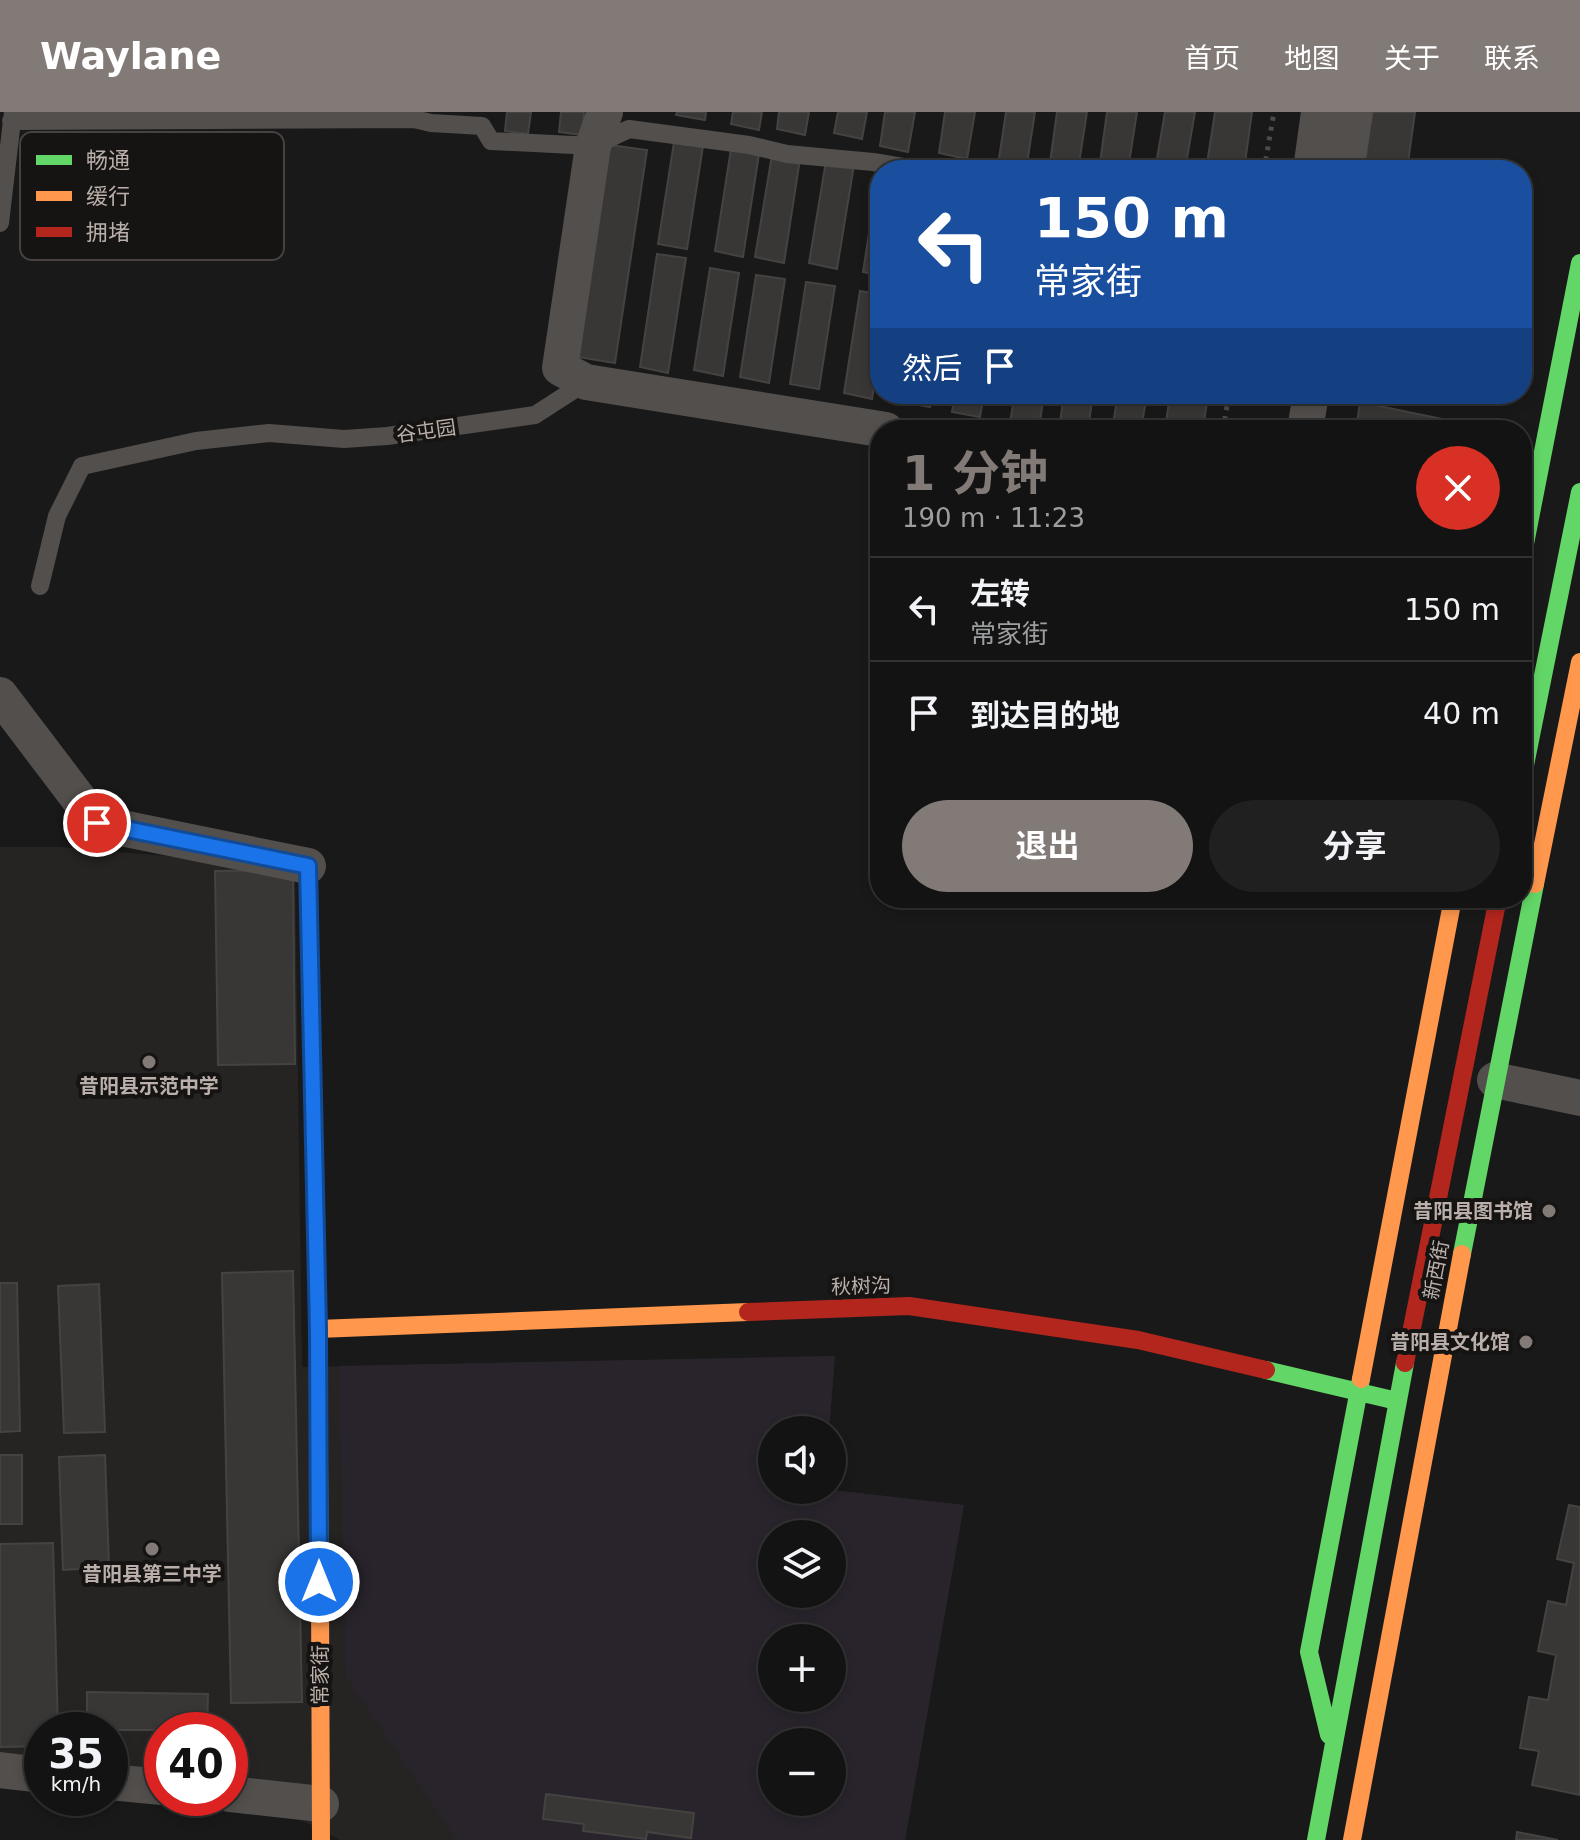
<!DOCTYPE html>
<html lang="zh">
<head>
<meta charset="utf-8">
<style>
  body { margin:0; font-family:"DejaVu Sans","Noto Sans SC",sans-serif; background:#202021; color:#f1f3f6; height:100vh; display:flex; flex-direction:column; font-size:30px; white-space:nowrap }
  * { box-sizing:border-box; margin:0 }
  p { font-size:26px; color:#9d9ea0 }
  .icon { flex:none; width:44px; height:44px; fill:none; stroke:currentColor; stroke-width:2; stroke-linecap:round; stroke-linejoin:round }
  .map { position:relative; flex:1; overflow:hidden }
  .side { position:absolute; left:870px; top:308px; width:662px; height:488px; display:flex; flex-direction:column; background:#131313; border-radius:32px; box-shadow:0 4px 12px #0003,0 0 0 2px #323233 }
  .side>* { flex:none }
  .top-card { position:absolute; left:870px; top:48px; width:662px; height:244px; border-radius:32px; box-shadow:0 4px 12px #0003,0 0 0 2px #323233; background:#1a4fa0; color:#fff; overflow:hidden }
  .tools { position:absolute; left:758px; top:1304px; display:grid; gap:16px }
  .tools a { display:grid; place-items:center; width:88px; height:88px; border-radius:50%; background:#131313; box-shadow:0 4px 12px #0003,0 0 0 2px #323233; font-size:40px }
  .speed { position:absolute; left:24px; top:1600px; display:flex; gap:16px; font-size:40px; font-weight:700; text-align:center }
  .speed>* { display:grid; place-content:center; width:104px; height:104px; border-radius:50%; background:#131313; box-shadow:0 4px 12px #0003,0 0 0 2px #323233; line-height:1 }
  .speed small { font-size:20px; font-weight:400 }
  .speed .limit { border:12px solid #d22; background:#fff; color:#111 }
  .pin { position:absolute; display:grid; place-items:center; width:68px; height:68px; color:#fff; margin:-34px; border:4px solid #fff; border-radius:50%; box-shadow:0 2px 8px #0007 }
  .me { position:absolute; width:88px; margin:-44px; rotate:0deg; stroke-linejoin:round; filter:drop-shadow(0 0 6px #0008) }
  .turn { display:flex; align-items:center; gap:28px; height:168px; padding:0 32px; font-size:36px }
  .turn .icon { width:104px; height:104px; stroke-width:2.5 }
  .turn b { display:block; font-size:56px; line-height:68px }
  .then { display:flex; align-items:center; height:76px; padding:0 32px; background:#0003; gap:16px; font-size:30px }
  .round { display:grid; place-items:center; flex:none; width:84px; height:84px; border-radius:42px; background:#202021 }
  .headline { display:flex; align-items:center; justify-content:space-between; height:136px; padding:0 32px }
  h1 { font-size:48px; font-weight:700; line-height:60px; color:#827a77 }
  .action { display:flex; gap:16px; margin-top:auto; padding:16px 32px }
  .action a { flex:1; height:92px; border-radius:48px; background:#827a77; color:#fff; font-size:32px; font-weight:700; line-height:92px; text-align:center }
  .action a+a { background:#202021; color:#f1f3f6 }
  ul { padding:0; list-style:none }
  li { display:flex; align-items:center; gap:24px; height:104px; padding:0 32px; border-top:2px solid #323233 }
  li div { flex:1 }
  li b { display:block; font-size:30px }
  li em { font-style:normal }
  header { display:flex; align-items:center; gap:48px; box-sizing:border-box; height:112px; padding:0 40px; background:#827a77; color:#fff }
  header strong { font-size:38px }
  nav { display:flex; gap:44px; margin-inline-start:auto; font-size:28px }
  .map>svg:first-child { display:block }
  .built { fill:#252423; fill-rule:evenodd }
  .garden { fill:#29242c; fill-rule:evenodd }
  .building { fill:#383736; stroke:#454341; stroke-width:2 }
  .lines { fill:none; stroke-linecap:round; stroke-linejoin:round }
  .path { stroke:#4d4a49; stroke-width:5; stroke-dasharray:4 6; stroke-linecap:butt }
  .lane { stroke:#524f4d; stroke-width:18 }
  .street { stroke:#524f4d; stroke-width:36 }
  .fast { stroke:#63d668; stroke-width:18 }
  .slow { stroke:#ff974d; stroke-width:18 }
  .jam { stroke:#b3261e; stroke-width:18 }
  .route-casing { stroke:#114b97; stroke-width:20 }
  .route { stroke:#1a73e8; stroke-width:14 }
  .poi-dot { fill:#827a77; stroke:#151413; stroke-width:3 }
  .labels { text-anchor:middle; stroke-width:8; stroke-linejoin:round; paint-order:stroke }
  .street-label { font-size:20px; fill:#baafaa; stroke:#151413 }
  .poi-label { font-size:20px; font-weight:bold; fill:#baafaa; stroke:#151413 }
  .key { fill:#151413; stroke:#474240; stroke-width:2 }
  .key-label { font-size:22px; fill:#baafaa }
</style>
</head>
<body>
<header>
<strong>Waylane</strong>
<nav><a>首页</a><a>地图</a><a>关于</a><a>联系</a></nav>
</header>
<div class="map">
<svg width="1580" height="1728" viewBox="0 0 1580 1728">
  <rect width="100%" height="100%" fill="#191919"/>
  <path class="built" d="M0,735h62l233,20 7,500 533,-11 -6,74h-57v60h60l132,15 -59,335h-565l-110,-58v-52h-68v44l-52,-6v-38h-68v31l-42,-5zM772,1422h60v60h-60zM772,1526h60v60h-60zM772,1630h60v60h-60z"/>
  <path class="garden" d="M835,1244l-6,74h-57v60h60l132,15 -59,335h-448l-111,-163 -7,-311zM772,1422h60v60h-60zM772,1526h60v60h-60zM772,1630h60v60h-60z"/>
  <path class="building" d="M507,0h24l-3,22 -23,-3z
    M561,0h23l-2,23 -23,-3z
    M677,0h29l-1,8 -29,-5z
    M733,0h29l-3,18 -28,-6z
    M779,0h30l-4,23 -28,-6z
    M838,0h29l-5,27 -28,-6z
    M885,0h30l-7,40 -28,-6z
    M945,0h30l-8,47 -28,-6z
    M1006,0h29l-9,58 -28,-5z
    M1057,0h30l-9,58h-29z
    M1107,0h30l-9,58h-29z
    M1165,0h30l-10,58h-30z
    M1215,0h37l-8,58h-38z
    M1372,0h43l-8,58h-43z
    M674,30l29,4 -16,103 -29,-5z
    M610,33l37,5 -32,213 -37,-6z
    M731,37l28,5 -16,103 -28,-6z
    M772,43l28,4 -16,104 -29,-6z
    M826,49l28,4 -17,104 -28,-6z
    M879,58h1v105l-17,-3z
    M657,142l29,4 -18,115 -28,-6z
    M710,156l29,5 -16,103 -29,-6z
    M756,163l29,4 -16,104 -29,-6z
    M806,170l29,4 -16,103 -29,-5z
    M860,179l20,3v55l-8,50 -28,-6z
    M903,282h29l-2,13 -28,-5z
    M955,282h29l-4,23 -28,-5z
    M1015,282h29l-5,34 -29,-6z
    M1064,282h29l-5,36 -29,-1z
    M1118,282h29l-6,36h-29z
    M1170,282h38l-5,36h-38z
    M1360,290l135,28h-139z
    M293,758l2,194 -77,1 -3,-194z
    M293,1159l9,431 -71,1 -9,-430z
    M0,1171h17l3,148 -20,1z
    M99,1172l6,148 -41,1 -6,-147z
    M0,1343h22v69h-22z
    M105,1343l4,112 -46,3 -4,-113z
    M1569,1393l11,2v288l-48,-10 7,-34 -19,-3 9,-51 19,3 8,-45 -18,-4 10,-50 18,4 8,-42 -17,-4z
    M53,1431l5,187h-16v16l-42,1v-203z
    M87,1580l121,2 -1,36h-120z
    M546,1682l148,19 -3,25 -44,-6 -1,7 -63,-8 1,-7 -41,-5z
    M1517,1720l41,8h-42z"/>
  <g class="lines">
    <path class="path" d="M1264,58l10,-58
      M1223,318l6,-36"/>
    <path class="lane" d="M11,9l403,-2 17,4 51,3 9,15 102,5 36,-17 120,16 38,9 86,8 48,8
      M0,111l13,-111
      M40,474l17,-70 25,-50 114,-25 73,-8 75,6 43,-3 148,-21 51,-33"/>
    <path class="street" d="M605,0l-12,34 -33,222 26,14 300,48
      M1311,58l8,-58
      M1346,58l9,-58
      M1305,318l6,-36
      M0,583l97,128 211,43
      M1495,968l85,18
      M0,1658l42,5
      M110,1670l52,5
      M230,1682l91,10"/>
    <path class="fast" d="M1522,447l58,-296
      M1522,668l58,-288
      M308,754l10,463 2,261
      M1462,1142l73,-370
      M1266,1258l131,31
      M1329,1623l-20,-83 52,-273
      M1316,1728l89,-477"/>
    <path class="slow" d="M1535,772l45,-222
      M318,1217l430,-17
      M1361,1267l92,-481
      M320,1478l1,250
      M1352,1728l110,-586"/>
    <path class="jam" d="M748,1200l161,-6 229,34 128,30
      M1405,1251l93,-465"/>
  </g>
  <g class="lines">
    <g class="route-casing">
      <path id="route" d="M97,711l211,43 10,463 1,253"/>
    </g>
    <use href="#route" class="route"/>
  </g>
  <g class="poi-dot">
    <circle cx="149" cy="950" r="8"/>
    <circle cx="1549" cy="1099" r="8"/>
    <circle cx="1526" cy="1230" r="8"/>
    <circle cx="152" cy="1437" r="8"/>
  </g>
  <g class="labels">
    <g class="street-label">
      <text transform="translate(426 319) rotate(-8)" y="7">谷屯园</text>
      <text transform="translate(1436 1158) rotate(-79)" y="7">新西街</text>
      <text transform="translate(861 1174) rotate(-2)" y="7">秋树沟</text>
      <text transform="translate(320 1563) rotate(-90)" y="7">常家街</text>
    </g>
    <g class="poi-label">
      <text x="149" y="981">昔阳县示范中学</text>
      <text x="1533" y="1106" text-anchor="end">昔阳县图书馆</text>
      <text x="1510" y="1237" text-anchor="end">昔阳县文化馆</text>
      <text x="152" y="1469">昔阳县第三中学</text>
    </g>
  </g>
  <rect x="20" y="20" width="264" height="128" rx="12" class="key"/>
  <rect x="36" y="43" width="36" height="10" fill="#63d668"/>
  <rect x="36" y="79" width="36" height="10" fill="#ff974d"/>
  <rect x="36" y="115" width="36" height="10" fill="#b3261e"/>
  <g class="key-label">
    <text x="86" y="56">畅通</text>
    <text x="86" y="92">缓行</text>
    <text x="86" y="128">拥堵</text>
  </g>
</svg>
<div class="tools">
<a><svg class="icon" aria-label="sound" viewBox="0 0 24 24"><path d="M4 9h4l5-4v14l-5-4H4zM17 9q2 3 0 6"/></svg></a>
<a><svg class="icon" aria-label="layers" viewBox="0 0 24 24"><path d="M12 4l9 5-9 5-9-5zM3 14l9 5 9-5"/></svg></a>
<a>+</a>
<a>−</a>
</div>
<div class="speed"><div>35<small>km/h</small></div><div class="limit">40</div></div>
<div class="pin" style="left:97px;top:711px;background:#d93025"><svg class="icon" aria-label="arrive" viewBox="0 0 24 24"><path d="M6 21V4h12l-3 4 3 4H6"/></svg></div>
<svg class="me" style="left:319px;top:1470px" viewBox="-20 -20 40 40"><circle r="17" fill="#1a73e8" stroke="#fff" stroke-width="3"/><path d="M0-11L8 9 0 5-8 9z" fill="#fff"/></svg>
<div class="top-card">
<div class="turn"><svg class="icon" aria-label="left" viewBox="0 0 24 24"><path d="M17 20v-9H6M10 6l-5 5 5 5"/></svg><div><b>150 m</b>常家街</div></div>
<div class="then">然后<svg class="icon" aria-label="arrive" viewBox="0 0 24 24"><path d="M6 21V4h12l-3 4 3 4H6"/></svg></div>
</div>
<section class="side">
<div class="headline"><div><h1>1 分钟</h1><p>190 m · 11:23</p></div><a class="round" style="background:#d93025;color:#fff"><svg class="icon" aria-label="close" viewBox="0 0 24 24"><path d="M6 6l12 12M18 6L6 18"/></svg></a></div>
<ul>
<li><svg class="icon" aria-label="left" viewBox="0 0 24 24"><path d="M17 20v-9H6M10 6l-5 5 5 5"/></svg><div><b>左转</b><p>常家街</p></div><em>150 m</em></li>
<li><svg class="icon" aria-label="arrive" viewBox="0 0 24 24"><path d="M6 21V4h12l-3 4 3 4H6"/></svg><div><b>到达目的地</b></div><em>40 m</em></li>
</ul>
<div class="action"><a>退出</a><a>分享</a></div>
</section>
</div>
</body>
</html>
